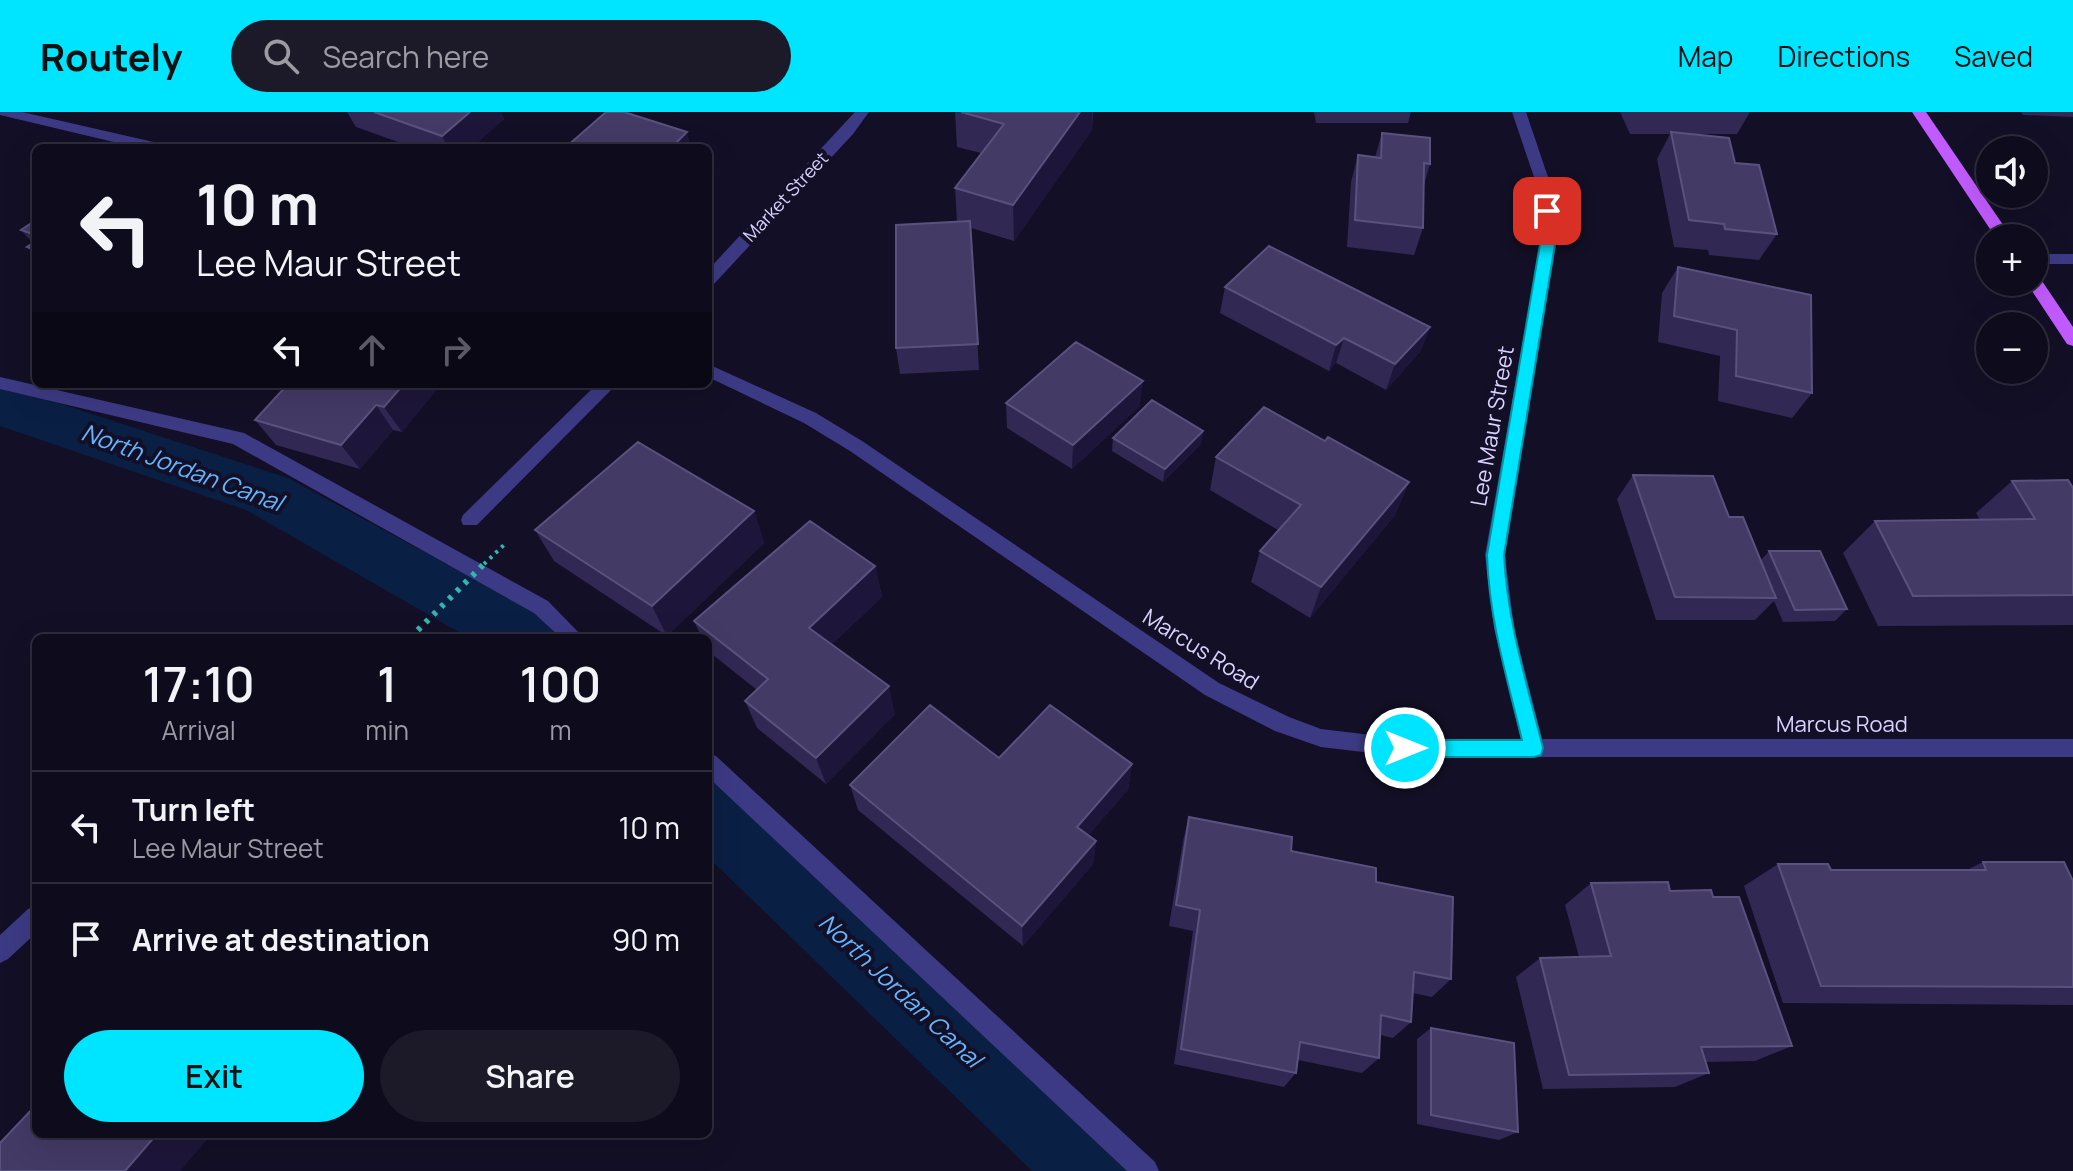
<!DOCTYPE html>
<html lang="en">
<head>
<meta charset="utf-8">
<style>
  body { margin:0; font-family:Manrope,sans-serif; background:#1c1929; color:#f1f3f6; height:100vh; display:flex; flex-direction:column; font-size:30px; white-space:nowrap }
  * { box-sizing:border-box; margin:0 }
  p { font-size:26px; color:#9b9ba3 }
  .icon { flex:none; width:44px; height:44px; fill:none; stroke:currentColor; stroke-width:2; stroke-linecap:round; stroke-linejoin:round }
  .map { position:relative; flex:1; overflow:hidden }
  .drawer { position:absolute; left:32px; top:522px; width:680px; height:504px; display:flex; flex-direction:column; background:#0e0b1c; border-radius:12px; box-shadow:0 8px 32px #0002,0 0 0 2px #2e2b3b }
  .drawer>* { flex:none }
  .guide { position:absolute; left:32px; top:32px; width:680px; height:244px; border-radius:12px; box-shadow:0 8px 32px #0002,0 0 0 2px #2e2b3b; background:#0e0b1c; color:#f1f3f6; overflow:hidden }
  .buttons { position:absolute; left:1976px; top:24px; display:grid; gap:16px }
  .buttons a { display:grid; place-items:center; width:72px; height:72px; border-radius:50%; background:#0e0b1c; box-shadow:0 8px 32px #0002,0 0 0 2px #2e2b3b; font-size:40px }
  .pin { position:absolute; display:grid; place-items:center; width:68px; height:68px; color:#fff; margin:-34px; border-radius:16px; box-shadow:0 4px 12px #0006 }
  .me { position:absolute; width:88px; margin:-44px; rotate:90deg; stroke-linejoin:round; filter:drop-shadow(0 0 6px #0008) }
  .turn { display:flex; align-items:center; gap:28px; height:168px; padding:0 32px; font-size:36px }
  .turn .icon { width:104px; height:104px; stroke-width:2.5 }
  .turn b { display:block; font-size:56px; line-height:68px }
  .lanes { display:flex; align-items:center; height:76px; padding:0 32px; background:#0003; justify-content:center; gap:40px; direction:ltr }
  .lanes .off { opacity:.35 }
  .eta { display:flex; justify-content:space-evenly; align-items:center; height:136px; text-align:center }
  .eta b { font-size:48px; font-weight:600; line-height:56px }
  .button { display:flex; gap:16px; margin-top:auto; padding:16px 32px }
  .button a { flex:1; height:92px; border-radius:48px; background:#00e5ff; color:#111; font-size:32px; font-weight:600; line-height:92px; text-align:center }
  .button a+a { background:#1c1929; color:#f1f3f6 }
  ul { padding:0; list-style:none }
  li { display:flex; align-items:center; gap:24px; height:112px; padding:0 32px; border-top:2px solid #2e2b3b }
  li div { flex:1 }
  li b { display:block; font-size:30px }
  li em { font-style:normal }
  header { display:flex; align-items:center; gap:48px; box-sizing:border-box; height:112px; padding:0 40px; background:#00e5ff; color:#111 }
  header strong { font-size:38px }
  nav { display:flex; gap:44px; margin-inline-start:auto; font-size:28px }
  .search { width:560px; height:72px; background:#1c1929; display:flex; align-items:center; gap:20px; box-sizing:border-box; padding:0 28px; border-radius:44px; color:#9b9ba3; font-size:30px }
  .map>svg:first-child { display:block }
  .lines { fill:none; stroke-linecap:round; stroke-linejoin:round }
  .canal { fill:#0a1f44; fill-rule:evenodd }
  .minor { fill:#3d3a85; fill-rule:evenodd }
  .major { fill:#c25bff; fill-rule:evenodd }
  .path-bridge-far1 { stroke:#2fb8b0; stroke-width:4; stroke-dasharray:3 5; stroke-linecap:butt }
  .path-bridge { stroke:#2fb8b0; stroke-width:6; stroke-dasharray:4 7; stroke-linecap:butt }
  .wall { fill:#312854 }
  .shaded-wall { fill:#1d163a }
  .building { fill:#433a66; stroke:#5a527e; stroke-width:2 }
  .route { fill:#00e5ff; stroke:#0095a6; stroke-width:2 }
  .labels { text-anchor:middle; stroke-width:8; stroke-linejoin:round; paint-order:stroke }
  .far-street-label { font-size:18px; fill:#d9d4ff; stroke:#130f26 }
  .street-label { font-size:22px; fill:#d9d4ff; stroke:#130f26 }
  .water-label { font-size:24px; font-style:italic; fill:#62b6ff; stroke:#130f26 }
</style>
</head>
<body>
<header>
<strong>Routely</strong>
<div class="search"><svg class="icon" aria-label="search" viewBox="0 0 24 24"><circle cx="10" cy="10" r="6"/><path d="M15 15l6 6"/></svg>Search here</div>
<nav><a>Map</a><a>Directions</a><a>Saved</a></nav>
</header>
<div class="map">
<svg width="2073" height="1059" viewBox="0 0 2073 1059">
  <rect width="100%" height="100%" fill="#130f26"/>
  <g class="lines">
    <path class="canal" d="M0,272l288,94 260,141 9,19h-88l-223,-128 -246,-84z
      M708,666l25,9 387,355 12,29h-100l-324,-314z"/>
    <path class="minor" d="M0,0h22l136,31 7,5h-26l-139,-33z
      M855,0h14l-16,22 -139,150 -6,1v-15z
      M1512,0h14l23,68 7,64 -51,311 9,73 28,111h531v18h-668l-84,-10 -46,-16 -70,-36 -355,-244 -46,-28 -96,-46v-13l108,49 46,28 357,242 70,34 32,12 84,10h116l-27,-111 -9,-73 55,-311 -5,-64z
      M2034,142h39v10h-39z
      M0,265l244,56 304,168 36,37h-23l-27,-25 -301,-169 -233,-55z
      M597,272h20l-140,141h-14l-2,-5 2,-5z
      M708,641l8,3 439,406 4,9h-32l-419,-394z
      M36,794v27l-28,26 -8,4v-28l28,-26z"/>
    <path class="major" d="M1912,0h14l86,126h-16z
      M2034,165l6,1 33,49v19l-6,-2 -41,-62h8z"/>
    <path class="path-bridge-far1" d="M484,452l22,-21"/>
    <path class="path-bridge" d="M410,526l76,-76"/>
  </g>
  <path class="wall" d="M347,0h154l3,7 -33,29h-56l-59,-21z
    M955,0h138l-1,18 -78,111 -43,-13 8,142 -79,4 -4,-26 61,-126 -2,-34 26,-35 -24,-6z
    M1314,0h97l-3,11h-92z
    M1620,0h130l-13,22h-49l47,29 42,71 -18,26 -50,-5 -1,-5 -34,-3 -17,-88 13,-25h-40z
    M2021,0h52v5l-50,-2z
    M1382,21l48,31 -6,21 -1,43 -9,27 -67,-8 4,-65 7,-27 17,2z
    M36,108v37l-9,-10 6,-4 -12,-13z
    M1678,155l134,126 -20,25 -74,-17 2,-45 -62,-14 4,-49z
    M1225,175l205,40 -10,25 -34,38 -50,-27 -7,8 -109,-58z
    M441,272l-39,48 -9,-2 -33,39 -84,-24 -21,-25z
    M1006,291l134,3 -68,63 -65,-41z
    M1203,319l-2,13 -38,38 -51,-31 1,-13z
    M1325,329l84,41 -14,33 -85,103 -59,-36 9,-31 18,-21 -68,-40 6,-33z
    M1633,363l96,42 32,43 8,-9 78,58 -12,12 -52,1 -9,-21 -19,19h-99l-39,-121z
    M2012,369l61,7v137l-195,1 -35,-73 32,-32 105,-1 -4,-7z
    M754,399l10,32 -97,93 -113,-75 -19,-31z
    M875,454l7,31 -50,47 63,70 -69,70 -69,-56 -12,-27 12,-11 -49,-39v-13h-6l-8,-17z
    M1132,652l-4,26 -40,45 8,6 -3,23 -70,82 -165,-136 -8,-25z
    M1189,705l102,34 85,31 75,97 -19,18 -19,-4 -2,29 -18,16 -13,-3 -1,23 -17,15 -64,-13 -2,13 -12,14 -110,-23 19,-133 -24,-5 14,-85z
    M1983,750l90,19v124l-290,-2 -39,-117 34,-22 53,6h136z
    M1591,771l122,14 79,149 -37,15 -50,1 4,11 -34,14 -132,2 -27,-112 24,-19 39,-1 -14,-52z
    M1431,916l87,104 -19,8 -82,-16v-85z"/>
  <path class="shaded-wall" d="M470,0h31l3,7 -33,29h-23l-6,-12z
    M1080,0h12v18l-78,111 -1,-36z
    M687,20l4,16h-19v-1z
    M1430,215l-10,25 -34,38 9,-26z
    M1344,226l-8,25 -7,8 7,-26z
    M1143,269l-3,25 -68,63 1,-24z
    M404,272h37l-39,48 -18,-25z
    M376,293l17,25 -33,39 -19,-24z
    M1203,319l-2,13 -38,38 2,-13z
    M1409,370l-14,33 -85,103 11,-31z
    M754,399l10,32 -97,93 -15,-30z
    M875,454l7,31 -64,60 -9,-29z
    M889,574l6,28 -69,70 -10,-26z
    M1132,652l-4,26 -52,60 1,-23z
    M1096,729l-3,23 -70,82 -1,-20z
    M157,1022h55l-32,37h-55z"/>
  <path class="building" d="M374,0h96l-28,24z
    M606,0h18l63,20 -15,15 4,1 -110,-1z
    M961,0h119l-67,93 -58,-17 49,-64z
    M1671,20l58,6 6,25 24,2 18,69 -52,-5 -1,-5 -35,-4z
    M1382,21l48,5v26l-6,-1 -1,65 -68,-8 3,-65 23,3z
    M36,108v15l-15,-5z
    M970,109l8,123 -82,4v-123z
    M36,129v9l-9,-3z
    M1269,134l161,81 -35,37 -51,-26 -8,7 -111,-58z
    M1678,155l133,28 1,98 -76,-17 1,-46 -63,-14z
    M1076,230l67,39 -70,64 -67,-42z
    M288,272h116l-20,23 -8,-2 -35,40 -86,-25z
    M1152,288l51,31 -38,38 -52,-31z
    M1264,295l61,34 3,-4 81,45 -88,105 -61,-36 41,-46 -85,-48z
    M638,330l116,69 -102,95 -117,-76z
    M1633,363l80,1 16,41h14l33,81 -101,-1z
    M2068,368l5,8v107l-160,1 -38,-75 160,-2 -23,-38z
    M810,409l65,45 -66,62 80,58 -73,72 -71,-57 23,-22 -74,-58z
    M1769,439h51l27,58 -52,1z
    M930,593l69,53 51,-53 82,59 -55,63 19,14 -74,85 -172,-141z
    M1189,705l103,20 -1,14 85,17v14l77,15 -2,82 -37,-7 -3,50 -30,-7 -2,43 -79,-16 -4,31 -115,-24 19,-139 -24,-5z
    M1983,750h81l9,19v106l-252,-1 -43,-122h50l3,6h155z
    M1668,770l2,9 41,-1 2,7h26l53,149 -91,1 8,26 -140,2 -29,-117 71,-2 -20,-73z
    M1431,916l83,15 4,89 -87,-17z
    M36,993v29h121l-32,37h-125v-28z"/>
  <path class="route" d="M1547,94l7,5 1,33 -51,311c3,66 23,129 39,193l-2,7 -7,2h-129l-7,-2 -3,-7 3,-6 7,-2h117c-15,-62 -33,-121 -35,-185l53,-311v-33z"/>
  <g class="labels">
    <g class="far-street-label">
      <text transform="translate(786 85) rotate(-47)" y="6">Market Street</text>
    </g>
    <g class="street-label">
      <text transform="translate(1492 314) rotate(-80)" y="8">Lee Maur Street</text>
      <text transform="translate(1201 537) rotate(32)" y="8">Marcus Road</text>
      <text x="1842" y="620">Marcus Road</text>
    </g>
    <g class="water-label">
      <text transform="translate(182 356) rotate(20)" y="8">North Jordan Canal</text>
      <text transform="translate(900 879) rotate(43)" y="8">North Jordan Canal</text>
    </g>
  </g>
</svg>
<div class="buttons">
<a><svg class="icon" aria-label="sound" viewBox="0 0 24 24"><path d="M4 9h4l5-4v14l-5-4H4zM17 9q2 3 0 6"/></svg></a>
<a>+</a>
<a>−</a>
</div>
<div class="pin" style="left:1547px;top:99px;background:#d93025"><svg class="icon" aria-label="arrive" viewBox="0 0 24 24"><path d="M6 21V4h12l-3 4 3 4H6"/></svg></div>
<svg class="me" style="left:1405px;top:636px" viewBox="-20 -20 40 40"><circle r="17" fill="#00e5ff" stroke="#fff" stroke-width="3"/><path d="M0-11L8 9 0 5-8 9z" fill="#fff"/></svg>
<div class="guide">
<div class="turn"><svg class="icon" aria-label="left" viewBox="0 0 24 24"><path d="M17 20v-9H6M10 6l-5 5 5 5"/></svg><div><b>10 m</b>Lee Maur Street</div></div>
<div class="lanes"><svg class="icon" aria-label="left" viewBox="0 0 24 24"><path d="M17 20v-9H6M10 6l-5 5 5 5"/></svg><svg class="icon off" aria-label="ahead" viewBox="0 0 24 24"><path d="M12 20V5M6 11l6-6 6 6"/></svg><svg class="icon off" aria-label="right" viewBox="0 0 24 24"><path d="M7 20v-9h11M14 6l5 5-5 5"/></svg></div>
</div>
<section class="drawer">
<div class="eta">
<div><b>17:10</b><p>Arrival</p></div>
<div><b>1</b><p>min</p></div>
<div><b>100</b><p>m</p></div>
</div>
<ul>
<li><svg class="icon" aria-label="left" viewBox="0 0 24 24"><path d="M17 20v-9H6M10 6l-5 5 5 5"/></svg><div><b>Turn left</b><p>Lee Maur Street</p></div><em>10 m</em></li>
<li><svg class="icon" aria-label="arrive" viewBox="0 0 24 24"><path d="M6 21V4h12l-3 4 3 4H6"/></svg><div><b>Arrive at destination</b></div><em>90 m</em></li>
</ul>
<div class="button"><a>Exit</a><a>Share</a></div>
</section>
</div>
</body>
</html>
